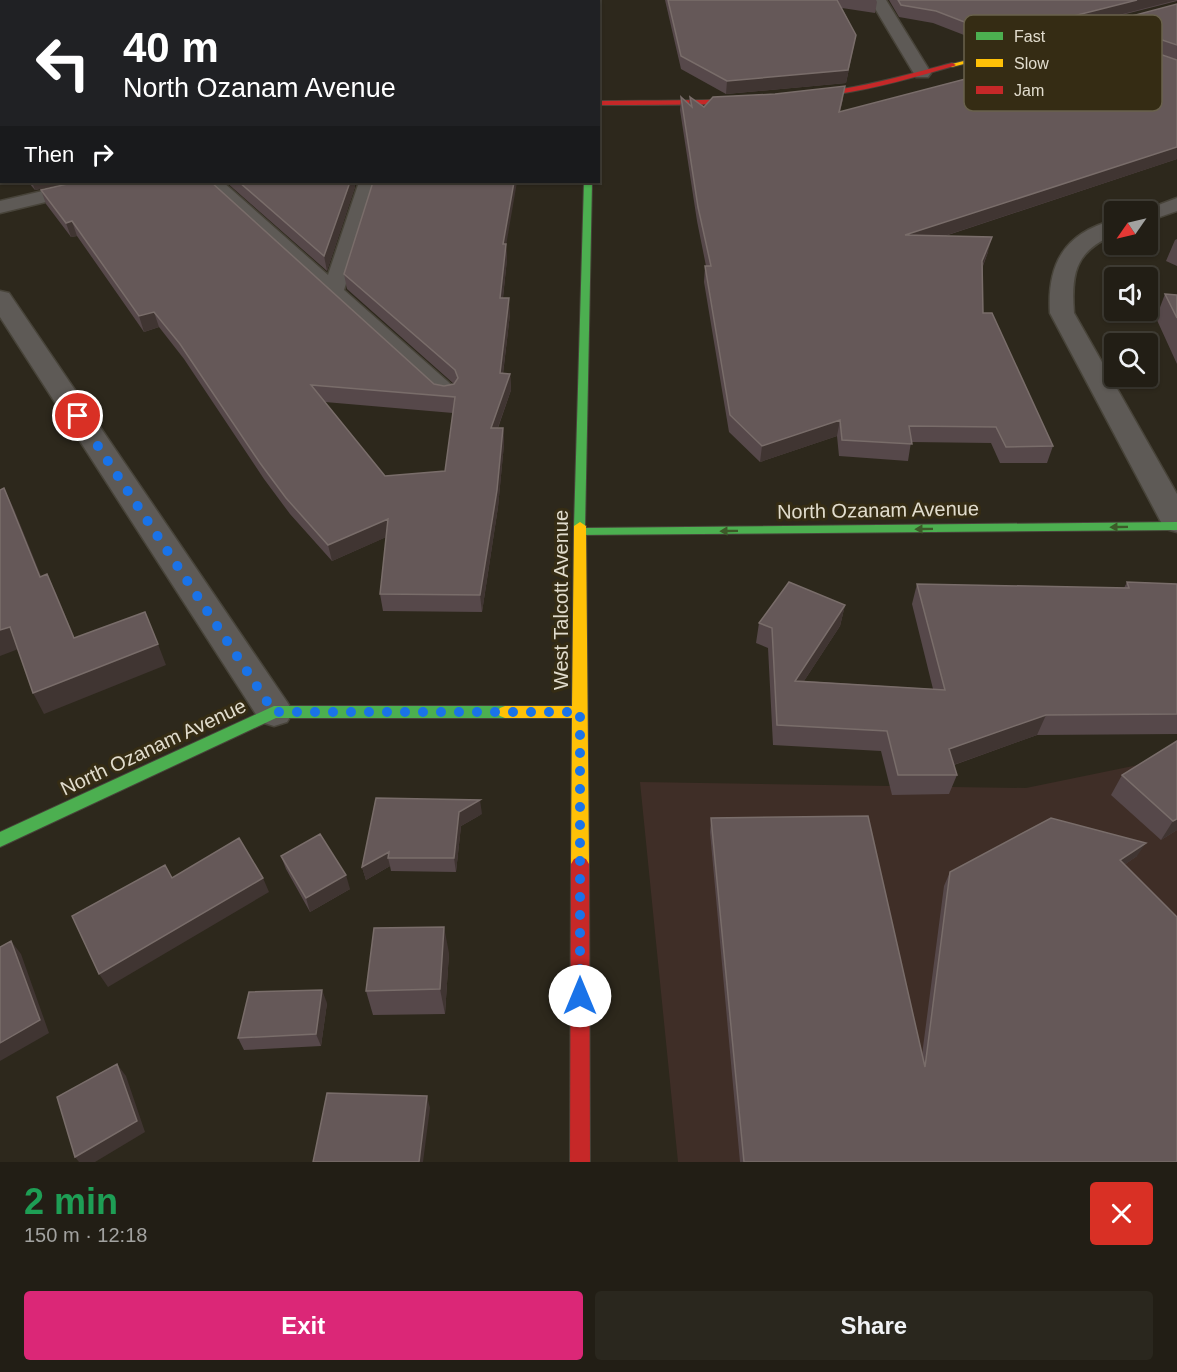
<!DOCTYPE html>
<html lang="en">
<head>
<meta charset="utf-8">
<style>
  body { margin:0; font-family:Arial,sans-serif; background:#2a271e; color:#f1f3f6; height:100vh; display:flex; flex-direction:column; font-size:22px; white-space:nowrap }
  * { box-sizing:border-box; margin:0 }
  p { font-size:20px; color:#a2a2a0 }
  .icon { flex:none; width:33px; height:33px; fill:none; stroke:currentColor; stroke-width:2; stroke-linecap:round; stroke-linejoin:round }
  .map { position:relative; height:1162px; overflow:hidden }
  .side { display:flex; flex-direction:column; background:#221e15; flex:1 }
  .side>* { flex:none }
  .guide { position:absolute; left:0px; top:0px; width:600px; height:183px; box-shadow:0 2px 4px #0004,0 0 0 2px #3f3c34; background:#202124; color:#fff; overflow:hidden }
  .needle { width:39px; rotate:236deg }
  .fabs { position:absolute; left:1104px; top:201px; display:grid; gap:12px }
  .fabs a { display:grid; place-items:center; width:54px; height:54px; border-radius:6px; background:#221e15; box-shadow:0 2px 4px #0004,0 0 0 2px #3f3c34; font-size:30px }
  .pin { position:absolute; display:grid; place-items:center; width:51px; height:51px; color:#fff; margin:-26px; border:3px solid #fff; border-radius:50%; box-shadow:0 2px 6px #0007 }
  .me { position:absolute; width:66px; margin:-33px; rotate:0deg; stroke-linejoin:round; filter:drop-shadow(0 0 4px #0008) }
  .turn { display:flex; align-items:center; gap:21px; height:126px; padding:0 24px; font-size:27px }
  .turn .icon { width:78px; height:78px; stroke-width:2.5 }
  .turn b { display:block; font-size:42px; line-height:51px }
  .then { display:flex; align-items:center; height:57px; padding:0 24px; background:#0003; gap:12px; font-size:22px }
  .round { display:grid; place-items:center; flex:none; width:63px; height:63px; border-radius:6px; background:#2a271e }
  .headline { display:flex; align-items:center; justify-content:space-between; height:102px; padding:0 24px }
  h1 { font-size:36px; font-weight:700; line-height:45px; color:#1e9e55 }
  .primary-button { display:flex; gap:12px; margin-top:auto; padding:12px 24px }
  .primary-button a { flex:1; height:69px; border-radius:6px; background:#db2777; color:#fff; font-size:24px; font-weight:700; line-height:69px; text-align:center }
  .primary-button a+a { background:#2a271e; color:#f1f3f6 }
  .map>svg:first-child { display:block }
  .commercial { fill:#3f2e27 }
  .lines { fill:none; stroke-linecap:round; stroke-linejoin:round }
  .lane-casing { stroke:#48443a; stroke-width:3 }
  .street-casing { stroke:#48443a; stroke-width:3 }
  .fast-casing { stroke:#48443a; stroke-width:2 }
  .slow-casing { stroke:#48443a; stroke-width:2 }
  .jam-casing { stroke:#48443a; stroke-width:2 }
  .lane { fill:#5e5a56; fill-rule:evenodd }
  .street { fill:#5e5a56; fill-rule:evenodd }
  .fast { fill:#4caf50; fill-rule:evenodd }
  .slow { fill:#ffc107; fill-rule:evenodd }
  .jam { fill:#c62828; fill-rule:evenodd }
  .wall { fill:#56484a; fill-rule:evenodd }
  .shaded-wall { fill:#403532 }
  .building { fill:#655858; stroke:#796d6a; stroke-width:1.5; fill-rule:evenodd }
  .oneway { fill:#3d5a29 }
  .route { stroke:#1a73e8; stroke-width:10; stroke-dasharray:0 18 }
  .labels { text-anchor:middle; stroke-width:6; stroke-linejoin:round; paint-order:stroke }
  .street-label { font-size:20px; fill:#e1dccd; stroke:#352c14 }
  .key { fill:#352c14; stroke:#69614c; stroke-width:1.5 }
  .key-label { font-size:16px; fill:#e1dccd }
</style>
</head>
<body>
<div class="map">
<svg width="1177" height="1162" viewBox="0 0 1177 1162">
  <rect width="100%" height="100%" fill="#2d281c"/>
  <path class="commercial" d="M1177,757v405h-499l-38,-380 386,6z"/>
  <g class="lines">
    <g class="lane-casing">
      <path id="lane" d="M203,182h20l105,93 31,-93h18l-33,108 111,98 3,5 -3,5 -9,2 -9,-2z"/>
    </g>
    <g class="street-casing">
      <path id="street" d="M870,0h16l45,73 -3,4h-12z
        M81,182h34l-3,4 -112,27v-12z
        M1177,198v13l-29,10v-9h-8z
        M1114,220v15c-39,16 -43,39 -40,78l103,181v38l-11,-3 -5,-7 -111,-209c-3,-49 14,-80 64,-93z
        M0,291l9,2 278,409 6,10 -6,10 -13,4 -13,-4 -261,-405z"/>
    </g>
    <g class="fast-casing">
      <path id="fast" d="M584,182h8l-7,346 592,-6v8l-602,5 -1,-9z
        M274,706h231l5,2 3,4 -3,4 -5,2h-229l-276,129v-15z"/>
    </g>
    <g class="slow-casing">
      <path id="slow" d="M591,0h6v2h-6z
        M1177,6v4l-225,57 -4,-2z
        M580,522l6,4 3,338 -3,5 -6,2 -6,-2 -3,-5 1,-146h-67l-5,-2 -3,-4 3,-4 5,-2h67l2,-180z"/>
    </g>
    <g class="jam-casing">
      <path id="jam" d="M952,63l4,2 -2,1c-38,11 -77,22 -116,28 -79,12 -160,11 -240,11v-4c80,-1 160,1 238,-11 39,-6 78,-17 116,-27z
        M580,857l6,2 3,5 1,298h-20l1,-298 3,-5z"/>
    </g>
    <use href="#lane" class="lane"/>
    <use href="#street" class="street"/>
    <use href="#fast" class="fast"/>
    <use href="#slow" class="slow"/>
    <use href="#jam" class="jam"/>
  </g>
  <path class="wall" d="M665,0h211l1,2 -2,11 -33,-5 14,27 -10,48 -120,11 -45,-25z
    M889,0h288v1l-182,46 -62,-24 -34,-6z
    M1177,4v56l-72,-26 4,-12z
    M1021,43l156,17v99l-232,77 43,16 -5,14v47l70,133 -6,17h-47l-9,-20 -80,-1 -3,19 -69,-5 -2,-20 -77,26 -31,-30 -25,-150 1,-16h1l-9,-45 -17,-111 1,-13 8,7 1,-7 14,10 139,-8 -3,13 192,-51 -14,-5z
    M28,182h45l-38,8z
    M226,182h128l1,5 -28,84z
    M41,190l393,194 10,2 10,-2 -107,-95 -3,-15 162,-28 1,13 -4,39 7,16 -7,60h7l1,16 -13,38h5l1,16 -6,63 -16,105 -99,-1 -3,-17 6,-57 -54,24 -42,-47 -26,-35 -80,-120 -25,-32 -15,5 -67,-96 -6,1 -25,-33zM325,402l128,11 -8,58 -60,5z
    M1177,239v27l-11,-5 9,-21z
    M1165,294l12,1v69l-21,-46z
    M1127,582l50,2v150l-140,1 -83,30 3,10 -8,19 -57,1 -11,-44 -108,-6 -5,-97 -12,-5 3,-20 86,-18 -5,21 -36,55 129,8 -21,-85 5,-20 207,4z
    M1177,741v89l-16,10 -50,-45 11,-20z
    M482,814l-21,12 -5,46 -65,-1 -1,-5 -24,14 -4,-13z
    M711,818l211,237 22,-169 6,-14 187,-16 -13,9 53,297h-437l-30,-330z
    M281,856l69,33 -40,23 -24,-43z
    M449,953l-4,61 -72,1 -7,-24z
    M327,1003l-6,43 -77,4 -6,-12z"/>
  <path class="shaded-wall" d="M1137,0h40l-182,47 3,-12z
    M856,35l-10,48 -120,11 1,-13z
    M0,140l2,3v12h-2z
    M1177,147v12l-275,91 3,-15z
    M32,182h41l-38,8z
    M350,182h4l1,5 -28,84 -3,-15z
    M514,182h3l-11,64 1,13 -6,55 -1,-16 3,-54z
    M72,221l5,15 -6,1 -5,-14z
    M992,237l-4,15 -10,25 4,-16z
    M509,298l1,16 -9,75 -1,-16z
    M154,312l5,15 -15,5 -5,-16z
    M510,374l1,16 -19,54 -1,-16z
    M840,420l-3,16 -77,26 2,-16z
    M503,428l1,16 -6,63 -16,105 -2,-17z
    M4,488l10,21 36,89 -10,-21z
    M388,519l3,16 -59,26 -4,-16z
    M47,574l10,21 26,64 -9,-21z
    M845,605l-5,21 -49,75 4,-20z
    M10,627l11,21 -21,8v-26z
    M158,644l8,21 -122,49 -11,-21z
    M1046,715l-9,20 -95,34 7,-20z
    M480,800l2,14 -21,12 -5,46 -2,-14 5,-46z
    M1177,819v11l-16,10 12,-19z
    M1146,843l-9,13 -26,18 9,-14z
    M389,852l-1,6 2,8 -24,14 -4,-13z
    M346,875l4,14 -40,23 -4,-14z
    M263,878l6,14 -161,95 -9,-13z
    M444,927l5,26 -4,61 -5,-25z
    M11,941l10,13 28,79 -49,28v-18z
    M322,990l5,13 -6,43 -5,-12z
    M117,1064l9,12 19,56 -50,30h-16l-4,-5z
    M427,1096l3,12 -7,54h-4z"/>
  <path class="building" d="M0,0h366v2h-364v140l-2,-2z
    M668,0h169l19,35 -8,35 -121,11 -46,-25z
    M898,0h239l-139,35 -62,-24 -35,-6z
    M1177,4v41l-68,-23z
    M1084,28l93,32v87l-272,88 87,2 -10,24 1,52h9l61,133 -47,1 -10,-20 -87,-1 3,18 -70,-4 -2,-20 -78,26 -32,-31 -25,-149h6l-13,-59 -17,-110 11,10 -2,-10 14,10 9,-10 62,-3 70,-8 -6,26 214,-56 -32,-13z
    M76,182h135l223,202 10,2 10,-2 4,-6 -3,-8 -111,-96 29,-92h141l-11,62h3l-6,54h9l-9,75 10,1 -19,54h12l-6,62 -17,105 -100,-1 8,-75 -60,26 -42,-47 -26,-35 -80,-119 -26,-32 -15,4 -67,-95 -6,2 -25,-33zM311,385l144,12 -10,74 -60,5z
    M239,182h111l-26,74z
    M1165,294l12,1v23z
    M4,488l36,89 7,-3 27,64 71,-26 13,32 -125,49 -23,-66 -10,3v-140z
    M789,582l56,23 -50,76 150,9 -28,-106 212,4 -2,-6 50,2v130l-131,1 -97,34 8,26h-59l-11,-44 -110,-6 -5,-97 -13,-5z
    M1177,741v78l-4,2 -51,-46z
    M376,798l104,2 -21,12 -5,46h-66l1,-6 -27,15z
    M868,816l57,251 25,-195 101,-54 95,25 -26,17 57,57v245h-433l-33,-344z
    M320,834l26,41 -40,23 -25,-42z
    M239,838l24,40 -164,96 -27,-58 93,-51 7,13z
    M444,927l-4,62 -74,2 8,-63z
    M11,941l29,79 -40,23v-96z
    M322,990l-6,44 -78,4 11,-46z
    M117,1064l20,57 -62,36 -18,-60z
    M327,1093l100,3 -8,66h-106z"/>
  <defs><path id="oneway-solid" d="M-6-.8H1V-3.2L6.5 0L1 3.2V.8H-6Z" transform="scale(1.5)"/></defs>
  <g class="oneway">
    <use href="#oneway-solid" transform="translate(1119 527) rotate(179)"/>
    <use href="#oneway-solid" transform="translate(924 529) rotate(179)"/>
    <use href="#oneway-solid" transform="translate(729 531) rotate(179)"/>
  </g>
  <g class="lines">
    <path class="route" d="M78,416l196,296h306v284"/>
  </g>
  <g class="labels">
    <g class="street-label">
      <text transform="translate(878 510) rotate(-1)" y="7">North Ozanam Avenue</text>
      <text transform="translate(561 600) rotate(-90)" y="7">West Talcott Avenue</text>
      <text transform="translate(153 747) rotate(-25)" y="7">North Ozanam Avenue</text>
    </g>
  </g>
  <rect x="964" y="15" width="198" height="96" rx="9" class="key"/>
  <rect x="976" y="32" width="27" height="8" fill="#4caf50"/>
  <rect x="976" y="59" width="27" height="8" fill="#ffc107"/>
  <rect x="976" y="86" width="27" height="8" fill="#c62828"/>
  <g class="key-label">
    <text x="1014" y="42">Fast</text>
    <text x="1014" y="69">Slow</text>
    <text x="1014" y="96">Jam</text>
  </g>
</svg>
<div class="fabs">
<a><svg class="needle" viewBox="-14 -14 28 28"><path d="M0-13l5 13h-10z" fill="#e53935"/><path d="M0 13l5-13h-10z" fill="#a2a2a0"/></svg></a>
<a><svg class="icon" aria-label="sound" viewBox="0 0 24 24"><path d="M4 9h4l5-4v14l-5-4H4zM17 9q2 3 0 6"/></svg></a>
<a><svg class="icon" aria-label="search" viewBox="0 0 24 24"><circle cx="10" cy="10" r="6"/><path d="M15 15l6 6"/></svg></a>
</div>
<div class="pin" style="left:78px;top:416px;background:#d93025"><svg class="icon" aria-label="arrive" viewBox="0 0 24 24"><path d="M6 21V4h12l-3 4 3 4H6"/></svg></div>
<svg class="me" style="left:580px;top:996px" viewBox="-20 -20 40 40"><circle r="19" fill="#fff"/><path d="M0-13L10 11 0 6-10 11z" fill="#1a73e8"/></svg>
<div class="guide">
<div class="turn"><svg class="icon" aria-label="left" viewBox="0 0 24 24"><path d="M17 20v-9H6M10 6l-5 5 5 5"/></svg><div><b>40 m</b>North Ozanam Avenue</div></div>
<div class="then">Then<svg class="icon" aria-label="right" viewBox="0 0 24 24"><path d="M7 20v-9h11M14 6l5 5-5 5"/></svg></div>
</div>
</div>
<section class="side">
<div class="headline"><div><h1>2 min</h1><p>150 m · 12:18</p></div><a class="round" style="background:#d93025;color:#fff"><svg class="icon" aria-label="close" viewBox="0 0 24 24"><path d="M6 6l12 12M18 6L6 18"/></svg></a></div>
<div class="primary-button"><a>Exit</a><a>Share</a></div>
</section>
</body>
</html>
